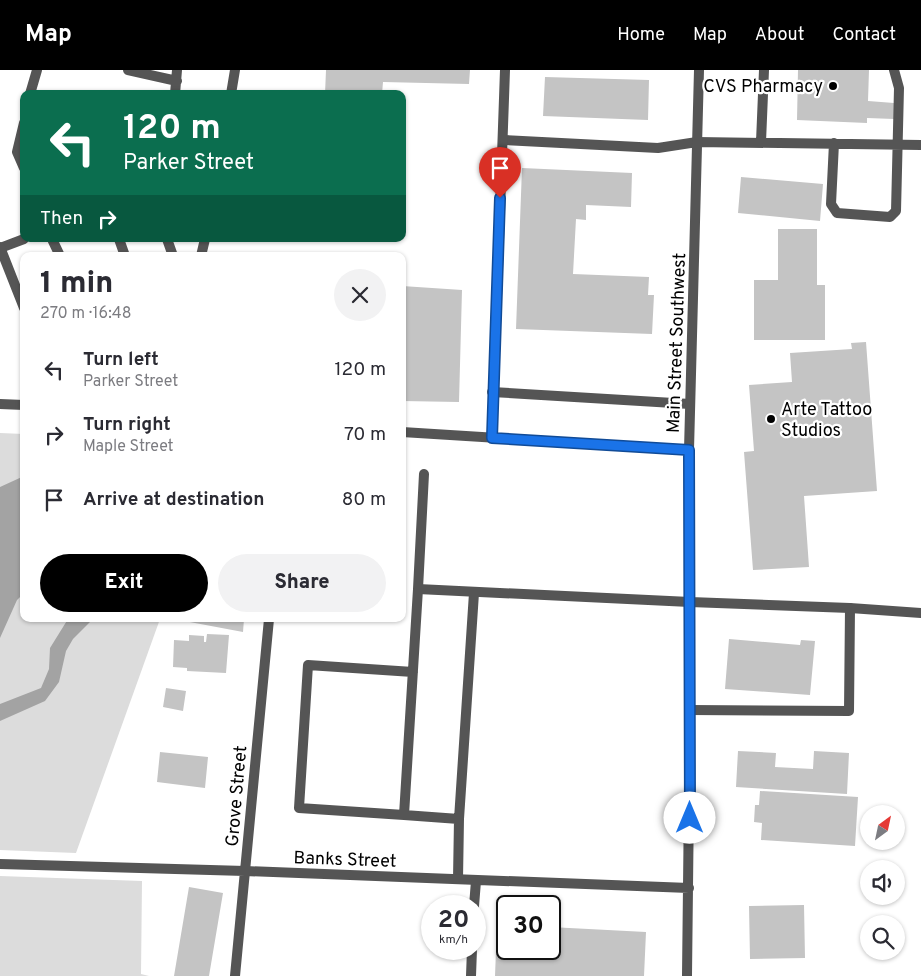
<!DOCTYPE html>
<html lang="en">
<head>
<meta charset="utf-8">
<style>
  body { margin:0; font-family:Overpass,sans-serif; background:#f2f2f3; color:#2b2b33; height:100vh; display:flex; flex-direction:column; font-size:19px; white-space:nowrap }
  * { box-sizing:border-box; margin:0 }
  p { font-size:16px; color:#7c7c81 }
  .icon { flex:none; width:28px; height:28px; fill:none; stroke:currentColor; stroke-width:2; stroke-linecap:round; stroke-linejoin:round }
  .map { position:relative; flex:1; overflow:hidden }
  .side { position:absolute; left:20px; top:182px; width:386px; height:370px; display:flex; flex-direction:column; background:#fff; border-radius:10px; box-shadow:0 1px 4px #0004 }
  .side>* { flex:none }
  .guide { position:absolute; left:20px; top:20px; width:386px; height:152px; border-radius:10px; box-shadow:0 1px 4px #0004; background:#0b6e4f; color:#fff; overflow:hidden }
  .needle { width:32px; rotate:33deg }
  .tools { position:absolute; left:860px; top:735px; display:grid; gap:10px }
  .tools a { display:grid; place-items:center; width:45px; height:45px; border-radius:50%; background:#fff; box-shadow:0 1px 4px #0004; font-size:25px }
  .speed { position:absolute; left:421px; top:825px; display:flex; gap:10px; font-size:25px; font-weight:700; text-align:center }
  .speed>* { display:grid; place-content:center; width:65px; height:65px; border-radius:50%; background:#fff; box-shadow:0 1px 4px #0004; line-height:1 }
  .speed small { font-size:12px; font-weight:400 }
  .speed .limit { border:2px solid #111; border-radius:8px; background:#fff; color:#111 }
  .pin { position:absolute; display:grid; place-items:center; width:42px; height:42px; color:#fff; margin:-51px -21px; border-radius:50% 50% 50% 0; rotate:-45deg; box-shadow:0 0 5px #0007 }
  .pin .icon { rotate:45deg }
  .me { position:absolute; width:55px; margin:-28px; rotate:0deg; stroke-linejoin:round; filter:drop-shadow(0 0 4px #0008) }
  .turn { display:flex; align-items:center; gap:18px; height:105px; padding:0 20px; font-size:22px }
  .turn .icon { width:65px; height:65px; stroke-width:2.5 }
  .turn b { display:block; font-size:35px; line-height:42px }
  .then { display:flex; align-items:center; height:48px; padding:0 20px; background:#0003; gap:10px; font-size:19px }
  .round { display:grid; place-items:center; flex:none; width:52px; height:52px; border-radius:26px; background:#f2f2f3 }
  .summary { display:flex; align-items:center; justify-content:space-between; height:85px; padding:0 20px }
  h1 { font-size:30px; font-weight:800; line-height:38px }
  .cta { display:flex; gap:10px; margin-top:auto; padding:10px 20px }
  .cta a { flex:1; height:58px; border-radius:30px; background:#000; color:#fff; font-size:20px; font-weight:800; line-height:58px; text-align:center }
  .cta a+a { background:#f2f2f3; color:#2b2b33 }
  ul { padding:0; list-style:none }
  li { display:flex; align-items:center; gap:15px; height:65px; padding:0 20px }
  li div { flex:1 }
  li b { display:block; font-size:19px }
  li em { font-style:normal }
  header { display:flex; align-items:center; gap:30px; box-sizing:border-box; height:70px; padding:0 25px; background:#000; color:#fff }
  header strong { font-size:24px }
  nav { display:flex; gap:28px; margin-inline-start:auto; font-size:18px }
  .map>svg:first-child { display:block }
  .green { fill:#dcdcdc }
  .water { fill:#a3a3a3 }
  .building { fill:#c4c4c4 }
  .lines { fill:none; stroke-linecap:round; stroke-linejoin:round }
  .lane { stroke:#555; stroke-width:10 }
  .street { stroke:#555; stroke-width:10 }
  .route-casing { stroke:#114b97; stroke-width:12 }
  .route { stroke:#1a73e8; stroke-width:9 }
  .poi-dot { fill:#000; stroke:#fff; stroke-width:2 }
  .labels { text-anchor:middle; stroke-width:4.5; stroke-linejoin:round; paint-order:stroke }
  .poi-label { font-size:18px; fill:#000; stroke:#fff; text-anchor:end }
  .street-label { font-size:18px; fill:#000; stroke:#fff }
</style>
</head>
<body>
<header>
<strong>Map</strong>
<nav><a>Home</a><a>Map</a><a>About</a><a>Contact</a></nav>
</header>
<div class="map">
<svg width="921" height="906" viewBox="0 0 921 906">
  <rect width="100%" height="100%" fill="#fff"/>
  <path class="green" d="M0,363l24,1v185h136l-84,234 -76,-3z
    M0,806l142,5 -1,93 8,2h-149z"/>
  <path class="water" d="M24,406v117l-7,7 -17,38v-151z
    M68,549h25l-20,20 -7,12 -7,31 -14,19 -45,20v-17l41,-16 8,-19 1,-21z"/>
  <path class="building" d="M326,0h144l-1,14 -86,-2 -1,12h-57z
    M798,0h71l-1,31 26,2v16l-27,-1v5l-70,-3z
    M545,7l104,3 -1,40 -105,-4z
    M522,98l110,5 -1,34 -45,-2v15l-10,-1 -3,55 76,3 -1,18h6l-2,39 -136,-5z
    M741,107l82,7 -3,37 -82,-8z
    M778,159h39v56h8v55h-71v-60h24z
    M402,216l60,4 -3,112 -57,-1z
    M866,272l11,149 -73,5 5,71 -56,3 -9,-118 10,-1 -5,-66 43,-3 -2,-29 62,-4 -1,-6z
    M179,549h65l-1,13 -64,-12z
    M207,564l22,1 -3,38 -39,-2v-3l-14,-1 1,-27 15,1v-6l15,1v6h2z
    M729,569l71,6 1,-5 14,1 -5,54 -85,-6z
    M166,618l20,3 -3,20 -20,-4z
    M738,681l38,2 -1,14 38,2 1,-18 35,2 -2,41 -111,-7z
    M160,682l48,5 -3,31 -48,-6z
    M760,721l98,6 -3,49 -94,-6 1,-17 -8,-1 1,-17h4z
    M189,817l34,6 -14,83h-35z
    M804,835l1,53 -55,1 -1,-53z
    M497,855h11v24h42v-22l96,5 -2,44h-149z"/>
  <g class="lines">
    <path class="lane" d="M128,0l49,11
      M30,24l7,-24
      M175,24l2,-24
      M231,24l4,-24
      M24,53l-7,29 7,16
      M503,70l155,8 39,-6 224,3
      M761,72l3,-72
      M834,73l-3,61 6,9 53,4 6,-6 3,-123 -5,-18
      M52,169l8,17
      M119,169l6,17
      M167,169l6,17
      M0,178l24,-9
      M201,186l4,-17
      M492,322l198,12
      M424,404l-6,115 272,13
      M413,602l-105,-7 -9,143 105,7 14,-226
      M690,640l159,1 1,-103
      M404,745l55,4 15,-226
      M458,809l1,-60"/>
    <path class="street" d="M0,177l24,61
      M0,334l24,1
      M402,362l287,18
      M492,368l13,-368
      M690,532l160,6 71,5
      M0,794l245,7 444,17
      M474,836l2,-25
      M235,906l34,-357
      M471,906l1,-27
      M687,906l3,-266 -1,-260 10,-380"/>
  </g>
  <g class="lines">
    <g class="route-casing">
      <path id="route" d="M500,128l-8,240 197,12 1,368"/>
    </g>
    <use href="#route" class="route"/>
  </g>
  <g class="poi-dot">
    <circle cx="833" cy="16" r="5"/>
    <circle cx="771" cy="349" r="5"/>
  </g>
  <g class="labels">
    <g class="poi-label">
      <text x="823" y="22">CVS Pharmacy</text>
      <text x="781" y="345" text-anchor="start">Arte Tattoo<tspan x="781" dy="21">Studios</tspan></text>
    </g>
    <g class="street-label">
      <text transform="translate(676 273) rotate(-88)" y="6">Main Street Southwest</text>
      <text transform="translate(236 726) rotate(-85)" y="6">Grove Street</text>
      <text transform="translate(345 789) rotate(2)" y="6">Banks Street</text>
    </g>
  </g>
</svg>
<div class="tools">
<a><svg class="needle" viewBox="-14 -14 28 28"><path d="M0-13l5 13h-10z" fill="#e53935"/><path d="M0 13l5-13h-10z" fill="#7c7c81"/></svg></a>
<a><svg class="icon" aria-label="sound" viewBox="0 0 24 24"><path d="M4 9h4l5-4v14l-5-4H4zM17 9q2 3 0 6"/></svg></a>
<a><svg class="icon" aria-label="search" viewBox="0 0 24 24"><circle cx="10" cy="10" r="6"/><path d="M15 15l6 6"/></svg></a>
</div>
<div class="speed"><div>20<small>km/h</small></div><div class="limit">30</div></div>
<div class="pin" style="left:500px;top:128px;background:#d93025"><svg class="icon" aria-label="arrive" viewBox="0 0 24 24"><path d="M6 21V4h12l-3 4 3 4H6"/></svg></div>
<svg class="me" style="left:690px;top:748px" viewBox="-20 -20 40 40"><circle r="19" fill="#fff"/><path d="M0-13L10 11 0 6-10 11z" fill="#1a73e8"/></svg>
<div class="guide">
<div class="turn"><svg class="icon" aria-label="left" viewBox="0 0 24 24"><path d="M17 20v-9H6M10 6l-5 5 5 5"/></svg><div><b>120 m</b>Parker Street</div></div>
<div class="then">Then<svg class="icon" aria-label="right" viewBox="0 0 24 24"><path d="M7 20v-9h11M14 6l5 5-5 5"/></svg></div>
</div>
<section class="side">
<div class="summary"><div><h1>1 min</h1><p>270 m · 16:48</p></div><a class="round"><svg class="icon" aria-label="close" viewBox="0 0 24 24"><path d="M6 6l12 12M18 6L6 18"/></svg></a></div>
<ul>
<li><svg class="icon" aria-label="left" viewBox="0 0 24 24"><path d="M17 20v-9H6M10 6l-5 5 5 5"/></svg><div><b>Turn left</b><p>Parker Street</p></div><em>120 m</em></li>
<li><svg class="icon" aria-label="right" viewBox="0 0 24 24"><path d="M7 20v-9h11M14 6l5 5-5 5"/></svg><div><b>Turn right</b><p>Maple Street</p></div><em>70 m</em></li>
<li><svg class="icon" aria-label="arrive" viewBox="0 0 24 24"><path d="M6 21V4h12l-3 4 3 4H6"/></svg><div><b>Arrive at destination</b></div><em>80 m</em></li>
</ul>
<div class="cta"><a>Exit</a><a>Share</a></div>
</section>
</div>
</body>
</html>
